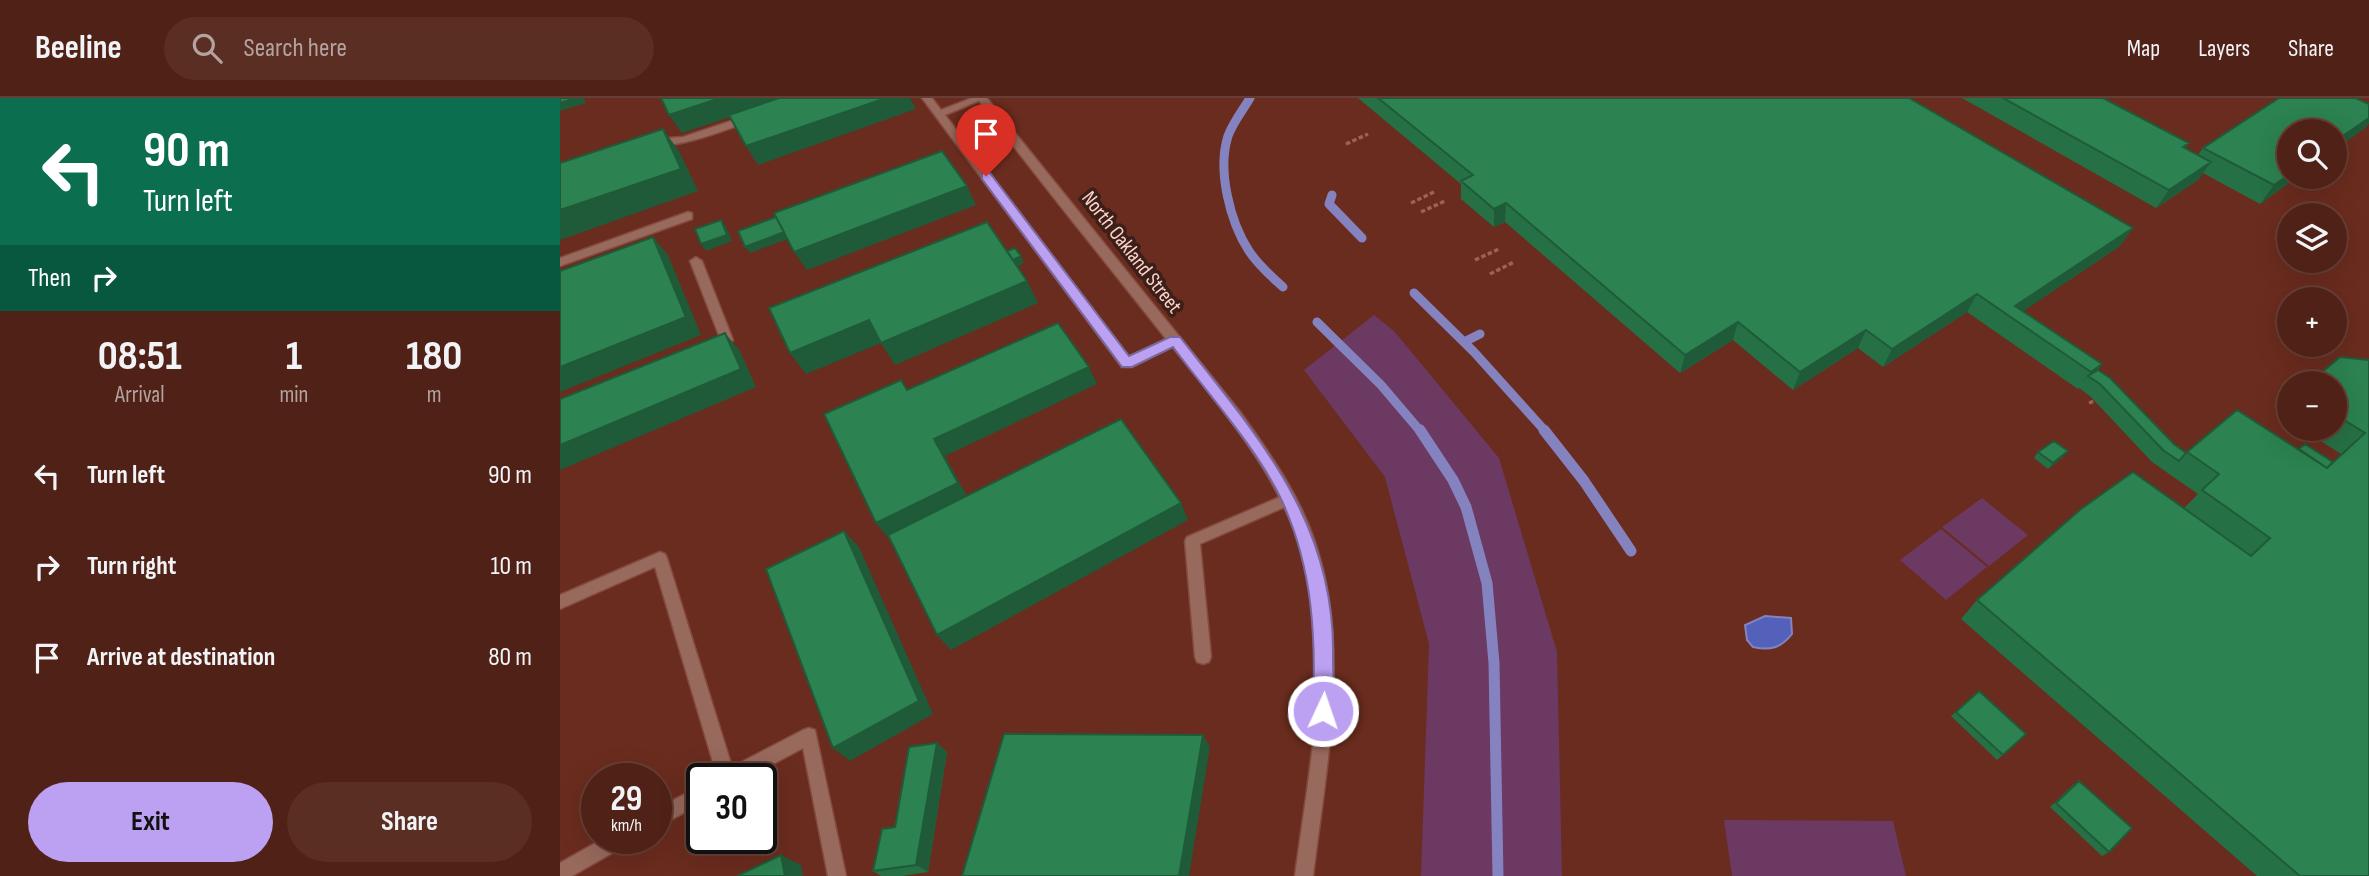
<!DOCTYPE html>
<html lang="en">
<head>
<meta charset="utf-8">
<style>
  body { margin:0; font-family:"Sofia Sans Condensed",sans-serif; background:#5a2e23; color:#f1f3f6; height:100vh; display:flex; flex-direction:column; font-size:26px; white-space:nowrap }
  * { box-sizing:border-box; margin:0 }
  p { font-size:23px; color:#b4a3a1 }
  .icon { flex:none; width:38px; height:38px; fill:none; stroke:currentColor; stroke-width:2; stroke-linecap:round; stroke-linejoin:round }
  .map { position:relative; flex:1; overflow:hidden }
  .panel { display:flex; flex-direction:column; background:#502116; width:560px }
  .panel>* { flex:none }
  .guide { background:#0b6e4f; color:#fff; overflow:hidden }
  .fabs { position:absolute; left:1717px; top:21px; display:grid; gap:14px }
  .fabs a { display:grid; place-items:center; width:70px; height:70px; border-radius:50%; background:#502116; box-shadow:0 7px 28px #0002,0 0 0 2px #673e35; font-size:35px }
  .speed { position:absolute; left:21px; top:665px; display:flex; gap:14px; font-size:35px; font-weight:700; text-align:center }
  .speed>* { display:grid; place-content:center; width:91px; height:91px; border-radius:50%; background:#502116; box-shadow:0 7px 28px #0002,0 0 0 2px #673e35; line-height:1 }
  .speed small { font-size:18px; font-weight:400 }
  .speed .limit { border:4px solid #111; border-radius:10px; background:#fff; color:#111 }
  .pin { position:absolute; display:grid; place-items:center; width:60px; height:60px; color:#fff; margin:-72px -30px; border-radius:50% 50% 50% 0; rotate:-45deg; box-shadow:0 0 7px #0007 }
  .pin .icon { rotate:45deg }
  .me { position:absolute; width:77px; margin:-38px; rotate:3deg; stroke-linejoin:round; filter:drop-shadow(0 0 5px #0008) }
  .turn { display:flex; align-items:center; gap:24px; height:147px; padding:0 28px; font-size:32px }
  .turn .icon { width:91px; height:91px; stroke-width:2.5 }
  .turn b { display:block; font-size:49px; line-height:60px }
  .then { display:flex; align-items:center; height:66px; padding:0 28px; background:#0003; gap:14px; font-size:26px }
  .eta { display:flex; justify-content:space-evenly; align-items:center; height:119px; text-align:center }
  .eta b { font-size:42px; font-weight:700; line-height:49px }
  .button { display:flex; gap:14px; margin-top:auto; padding:14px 28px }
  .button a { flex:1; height:80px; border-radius:42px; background:#bca0f2; color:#111; font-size:28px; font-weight:700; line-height:80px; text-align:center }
  .button a+a { background:#5a2e23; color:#f1f3f6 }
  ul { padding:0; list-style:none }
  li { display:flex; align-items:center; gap:21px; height:91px; padding:0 28px }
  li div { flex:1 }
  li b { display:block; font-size:26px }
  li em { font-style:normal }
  header { display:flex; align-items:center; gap:42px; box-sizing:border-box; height:98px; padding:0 35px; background:#502116; border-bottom:2px solid #673e35 }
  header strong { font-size:33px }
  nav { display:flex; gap:38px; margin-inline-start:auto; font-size:24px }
  .search { width:490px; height:63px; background:#5a2e23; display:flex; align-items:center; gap:18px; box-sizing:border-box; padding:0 24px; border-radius:38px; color:#b4a3a1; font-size:26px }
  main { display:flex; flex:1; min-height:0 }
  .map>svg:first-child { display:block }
  .green { fill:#6b3962 }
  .water { fill:#5361bb; stroke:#8583bf; stroke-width:2 }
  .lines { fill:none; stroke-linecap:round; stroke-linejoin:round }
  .stream-far1 { stroke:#8583bf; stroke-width:9 }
  .stream { stroke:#8583bf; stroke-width:11 }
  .service-casing { stroke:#844a3d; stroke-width:3 }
  .minor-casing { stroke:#844a3d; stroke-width:3 }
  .path { stroke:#996356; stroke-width:3.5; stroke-dasharray:4.5 2.5; stroke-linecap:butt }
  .service { fill:#98695d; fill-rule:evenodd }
  .minor { fill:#98695d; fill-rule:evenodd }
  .wall { fill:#267045 }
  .shaded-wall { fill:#1f5b38 }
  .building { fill:#2c8250; stroke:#1f5b38; stroke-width:2 }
  .route { fill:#bca0f2; stroke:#7a689d; stroke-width:2 }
  .labels { text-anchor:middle; stroke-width:7; stroke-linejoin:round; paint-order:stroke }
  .street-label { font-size:21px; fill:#fad3c9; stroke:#3c1f19 }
</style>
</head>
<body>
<header>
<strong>Beeline</strong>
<div class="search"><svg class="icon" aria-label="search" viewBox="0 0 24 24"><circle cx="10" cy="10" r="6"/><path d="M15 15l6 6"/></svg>Search here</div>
<nav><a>Map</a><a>Layers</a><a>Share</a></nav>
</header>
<main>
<section class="panel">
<div class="guide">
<div class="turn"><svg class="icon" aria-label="left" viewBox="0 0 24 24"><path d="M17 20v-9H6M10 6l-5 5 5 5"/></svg><div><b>90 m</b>Turn left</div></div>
<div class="then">Then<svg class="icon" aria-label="right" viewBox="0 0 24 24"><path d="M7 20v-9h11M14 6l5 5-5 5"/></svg></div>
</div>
<div class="eta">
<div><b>08:51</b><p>Arrival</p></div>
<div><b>1</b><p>min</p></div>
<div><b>180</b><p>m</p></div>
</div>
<ul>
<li><svg class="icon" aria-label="left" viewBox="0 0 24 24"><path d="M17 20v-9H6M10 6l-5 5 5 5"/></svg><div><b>Turn left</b></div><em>90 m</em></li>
<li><svg class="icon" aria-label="right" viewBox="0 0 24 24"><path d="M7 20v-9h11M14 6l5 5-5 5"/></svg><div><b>Turn right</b></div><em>10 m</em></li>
<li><svg class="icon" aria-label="arrive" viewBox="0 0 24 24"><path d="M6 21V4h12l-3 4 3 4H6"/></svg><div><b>Arrive at destination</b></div><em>80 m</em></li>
</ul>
<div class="button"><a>Exit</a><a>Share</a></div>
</section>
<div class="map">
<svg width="1809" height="778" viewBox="0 0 1809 778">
  <rect width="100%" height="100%" fill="#6a2c1e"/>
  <path class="green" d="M814,217l20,16 105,127 58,194 5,224h-141l8,-232 -44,-167 -81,-107z
    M1422,400l46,37 -39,31 -47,-39z
    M1381,431l46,38 -41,33 -46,-40z
    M1164,722l169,1 13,55h-174z"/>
  <path class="water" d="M1205,518l26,2 1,16c-11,14 -22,17 -39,13l-6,-7 -2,-15z"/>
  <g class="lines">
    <path class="stream-far1" d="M690,0c-7,12 -17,24 -22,38 -11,34 2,86 21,115 9,14 22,25 34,36
      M772,97l-3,9 33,34
      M854,195l60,59 72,80
      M757,224l64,63 40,47
      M906,243l14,-7"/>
    <path class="stream" d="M860,332l33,50 13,27 21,76 7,80 4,213
      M984,332l40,51 47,70"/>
    <g class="service-casing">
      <path id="service" d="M362,0h10l9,12 31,-12h14l-41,17 184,242 46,-22 6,5 -2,3 -47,24h-10z
        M189,17l4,1v4c-22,8 -86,34 -104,22l5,-3 29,-2z
        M128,114l4,1v6l-132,47v-8z
        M136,159l6,4 31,79 -2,3 -14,6 -6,-5 9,-6 -30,-77z
        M729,395l5,2 2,4 -2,4 -94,41 11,113 -2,5 -6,2 -6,-2 -2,-5 -10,-116 2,-4z
        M100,454l5,2 2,4 65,209 71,-37 6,-2 6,2 31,146h-18l-25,-128 -58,31h-27l-63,-212 -95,42v-14z
        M142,687v18l-46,25v-19z
        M44,740h27l-3,6 -56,32h-12v-13z"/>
    </g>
    <g class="minor-casing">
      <path id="minor" d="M417,0h10l254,315c29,41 58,81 74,129 36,107 11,226 -2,334h-18c12,-94 34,-195 16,-289 -19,-101 -86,-174 -148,-252 -62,-79 -126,-156 -186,-237z"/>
    </g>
    <path class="path" d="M786,46l22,-10
      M851,105l23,-11
      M861,114l24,-11
      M915,162l24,-11
      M930,176l24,-12
      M1529,305l5,-2"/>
    <use href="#service" class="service"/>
    <use href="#minor" class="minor"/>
  </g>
  <path class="wall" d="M798,0h551l211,148 -97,65 79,53 -4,6 76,74 12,9 51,-43 62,39 34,13 8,-8 -39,-25h32v-46l35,-23v516h-112l-296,-257 16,-19 207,-92 14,-14 -46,-32 -62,-66 -11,-8 -1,1 -111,-77 -84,55 -25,-19 -65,42 -60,-50 -53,33 -175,-151 -11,5 -33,-28v-15z
    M1402,0h141l86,45 -4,5 13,7 5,-7 76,-50h77l13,6v19l-4,5 -31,22v-19h-45v46h8l-37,27 -57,-31 -5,7 -42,28z
    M1729,304v18l-12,-7z
    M1478,354l25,5 -15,12 -14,-11z
    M1396,614l70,22 -29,26 -46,-44z
    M377,645l10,9 -19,120 -26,4h-21l-8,-5z
    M1519,683l30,71 -7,4 -52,-49 23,-22z"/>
  <path class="shaded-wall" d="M15,0h9l2,5 -26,8v-8z
    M160,0h68l-106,35 -13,-18z
    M326,0h24l6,11 -158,56 -12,-19z
    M1809,20v5l-4,5 -31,22v-8z
    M103,31l16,22 19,40 -138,49v-30z
    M1651,64l-13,18 -42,28 13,-18z
    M1729,77v2h8l-37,27 14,-19z
    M407,88l9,19 -169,65 -13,-18z
    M946,105l-1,19 -11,5v-18z
    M161,122l5,7 6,14 -26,10 -5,-7z
    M1573,130l-13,18 -107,72 2,-12z
    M226,134l4,6 -40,15 -5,-6z
    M93,139l15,18 33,80 -141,57v-25z
    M461,158l3,7 -10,5 -3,-7z
    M467,183l11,22 -143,62 -14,-22 -75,31 -16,-21 79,-33z
    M1417,196l-10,18 -84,55 9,-18z
    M1178,224l-5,18 -53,33 5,-18z
    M1306,232l-8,18 -65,42 7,-18z
    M165,235l15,18 16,36 -196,83v-25z
    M1542,266l-10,14 -4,-2 -10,13 13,-17z
    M529,269l8,17 -152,72 24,44 -80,39 -13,-16 58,-84z
    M1508,353l-5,6 -15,12 5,-6z
    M621,405l7,17 -237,130 -14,-15z
    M284,433l15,16 74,167 -83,47 -17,-13z
    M643,637l7,12 -21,129h-10z
    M377,645l10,9 -19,120 -12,-7z
    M221,757l20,10 2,11h-18z"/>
  <path class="building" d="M0,0h15l-15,5z
    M101,0h59l-51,17z
    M219,0h107l-140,48 -17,-31z
    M818,0h531l224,130 -118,78 87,58 -11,8 -114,-78 -85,55 -26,-19 -66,42 -62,-50 -53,33 -179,-152 -12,6 -33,-28 12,-6z
    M1443,0h100l86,45 -6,4 28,15 -42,28z
    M1719,0h77l13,6v14l-35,24v-11h-45v44l-15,10 -71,-37z
    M103,31l18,40 -121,41v-47z
    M382,53l25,35 -173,66 -20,-39z
    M216,119l8,15 -39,15 -7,-16z
    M161,122l6,15 -26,9 -6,-15z
    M427,124l40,59 -146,62 -12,-23 -79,33 -21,-45z
    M93,139l33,80 -126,50v-96z
    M455,150l6,8 -8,4 -6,-9z
    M498,225l31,44 -155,72 24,44 -82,40 -52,-109 77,-34 6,10z
    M165,235l16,36 -181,76v-46z
    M1780,259l29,3v516h-69l-323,-276 104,-91 52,-37 118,84 19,-18 -68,-48 17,-16 -32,-22 50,-42 90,58 38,-35 -31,-19v-31h-25z
    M1538,272l12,8 64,66 12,9 -7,8 -16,-11 -63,-66 -12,-8z
    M561,321l60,84 -244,132 -49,-100z
    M1494,343l14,10 -15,12 -15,-11z
    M1745,346l28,18 -6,6 -28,-19z
    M284,433l75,170 -86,47 -67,-179z
    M1419,593l47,43 -23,21 -47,-43z
    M444,636l199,1 -24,141h-217z
    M377,645l-21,122 -43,6 9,-42 13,-2 14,-80z
    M1519,683l53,47 -23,24 -53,-49z
    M221,757l4,21h-48z"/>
  <path class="route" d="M422,75h8l139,183 41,-19h10c78,100 156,185 153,321 0,18 3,43 -4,59l-6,3 -7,-3 -3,-6c3,-74 0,-142 -31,-210 -24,-52 -75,-108 -109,-154l-41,20h-10l-140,-188z"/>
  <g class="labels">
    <g class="street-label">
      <text transform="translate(572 154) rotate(52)" y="7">North Oakland Street</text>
    </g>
  </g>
</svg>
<div class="fabs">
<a><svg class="icon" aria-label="search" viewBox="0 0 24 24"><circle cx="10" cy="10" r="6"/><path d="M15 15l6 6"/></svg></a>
<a><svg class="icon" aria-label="layers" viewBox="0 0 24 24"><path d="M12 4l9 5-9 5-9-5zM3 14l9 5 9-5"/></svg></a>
<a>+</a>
<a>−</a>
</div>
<div class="speed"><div>29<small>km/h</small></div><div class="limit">30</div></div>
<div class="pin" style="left:426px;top:78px;background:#d93025"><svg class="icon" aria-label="arrive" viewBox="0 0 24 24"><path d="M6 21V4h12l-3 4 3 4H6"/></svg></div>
<svg class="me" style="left:763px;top:613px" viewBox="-20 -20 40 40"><circle r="17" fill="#bca0f2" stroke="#fff" stroke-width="3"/><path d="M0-11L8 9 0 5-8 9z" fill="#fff"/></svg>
</div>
</main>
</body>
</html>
